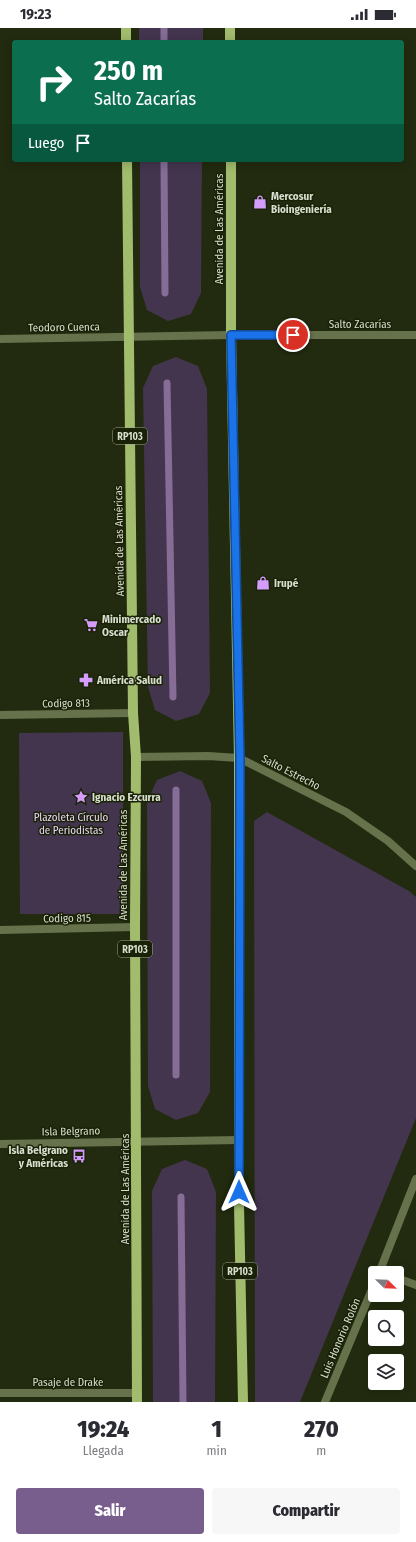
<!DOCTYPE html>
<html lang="es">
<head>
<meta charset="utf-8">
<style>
  body { margin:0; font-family:"Fira Sans Condensed",sans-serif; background:#f7f7f7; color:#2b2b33; height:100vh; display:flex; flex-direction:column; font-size:15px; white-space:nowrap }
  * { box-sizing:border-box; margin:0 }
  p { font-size:13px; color:#7c7c81 }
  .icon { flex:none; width:22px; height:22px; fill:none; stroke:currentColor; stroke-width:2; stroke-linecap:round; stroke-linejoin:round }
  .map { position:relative; height:1374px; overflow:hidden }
  .drawer { display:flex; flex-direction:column; background:#fff; flex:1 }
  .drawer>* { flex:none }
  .banner { position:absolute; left:12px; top:12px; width:392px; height:122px; border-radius:4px; box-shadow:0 2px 10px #0003; background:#0b6e4f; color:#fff; overflow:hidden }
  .needle { width:26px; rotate:113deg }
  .fabs { position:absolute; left:368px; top:1238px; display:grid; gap:8px }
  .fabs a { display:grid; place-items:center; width:36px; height:36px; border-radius:4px; background:#fff; box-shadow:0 2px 10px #0003; font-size:20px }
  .pin { position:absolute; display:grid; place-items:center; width:34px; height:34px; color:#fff; margin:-17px; border:2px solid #fff; border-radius:50%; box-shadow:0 1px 4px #0007 }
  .me { position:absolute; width:44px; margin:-22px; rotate:0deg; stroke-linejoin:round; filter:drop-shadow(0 0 3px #0008) }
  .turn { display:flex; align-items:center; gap:14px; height:84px; padding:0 16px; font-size:18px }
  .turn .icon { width:52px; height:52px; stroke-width:2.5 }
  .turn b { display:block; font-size:28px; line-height:34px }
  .then { display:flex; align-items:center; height:38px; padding:0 16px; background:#0003; gap:8px; font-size:15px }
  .eta { display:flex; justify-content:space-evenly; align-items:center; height:68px; text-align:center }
  .eta b { font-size:24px; font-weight:800; line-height:28px }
  .cta { display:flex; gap:8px; margin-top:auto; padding:8px 16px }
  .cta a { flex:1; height:46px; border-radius:4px; background:#775e8d; color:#fff; font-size:16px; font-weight:800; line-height:46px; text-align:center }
  .cta a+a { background:#f7f7f7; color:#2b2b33 }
  .status { display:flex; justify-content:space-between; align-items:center; height:28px; padding:0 20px; background:#fff; direction:ltr }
  .status svg { height:11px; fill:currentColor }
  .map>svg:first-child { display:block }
  .green { fill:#43354e }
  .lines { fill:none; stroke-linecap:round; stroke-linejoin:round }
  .stream { stroke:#856d96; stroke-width:7 }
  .minor { stroke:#65724c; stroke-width:8 }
  .primary { stroke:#a2bc6d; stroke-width:10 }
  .route-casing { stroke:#114b97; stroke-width:10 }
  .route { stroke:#1a73e8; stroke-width:7 }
  .labels { text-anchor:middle; stroke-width:3; stroke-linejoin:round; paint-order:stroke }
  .shield { fill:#192106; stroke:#9fa592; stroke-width:1 }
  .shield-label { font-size:10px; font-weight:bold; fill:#d8dece }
  .poi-label { font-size:11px; font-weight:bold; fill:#d8dece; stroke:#192106; text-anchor:start }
  .street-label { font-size:11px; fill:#d8dece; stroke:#192106 }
  .park-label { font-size:11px; fill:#ead3fb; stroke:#192106 }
</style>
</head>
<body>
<div class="status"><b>19:23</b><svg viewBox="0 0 49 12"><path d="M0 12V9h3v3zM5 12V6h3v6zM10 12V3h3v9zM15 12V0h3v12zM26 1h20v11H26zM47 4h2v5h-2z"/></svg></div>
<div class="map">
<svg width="416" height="1374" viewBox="0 0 416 1374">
  <rect width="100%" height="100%" fill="#222b0f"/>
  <path class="green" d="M139,0h64v14h-64z
    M140,132h62l-1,133 -10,21 -23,7 -21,-11 -7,-23z
    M176,329l22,9 9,23 3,304 -11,21 -23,7 -21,-11 -7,-23 -5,-299 10,-22z
    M123,704v182h-103l-1,-181z
    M180,743l22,10 9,22 -1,289 -12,21 -22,7 -21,-11 -7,-23 -1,-284 10,-22z
    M267,784l142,79 7,6v221l-116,284h-45l-1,-581z
    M185,1132l22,9 9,23 -1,210h-62l-1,-211 10,-22z"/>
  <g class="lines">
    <path class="stream" d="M164,0v14
      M164,132l1,133
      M167,355l6,314
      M176,1047v-285
      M181,1169l2,205"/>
    <path class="minor" d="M0,311l231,-4h185
      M0,687l133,-2
      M136,729l72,-1 31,2 107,54 42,29 28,25
      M0,902l135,-3
      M0,1116l239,-4
      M379,1245l37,-94
      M397,1250l19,7
      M0,1365h137
      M325,1374l50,-120"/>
    <path class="primary" d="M126,0v14
      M230,0v14
      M127,132l6,553 3,44 -1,170 2,475
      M231,132v175l8,423v447l4,197"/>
  </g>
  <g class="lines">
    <g class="route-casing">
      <path id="route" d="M239,1164l1,-434 -9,-423h62"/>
    </g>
    <use href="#route" class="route"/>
  </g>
  <defs>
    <g id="shop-bare" transform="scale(1.08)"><path d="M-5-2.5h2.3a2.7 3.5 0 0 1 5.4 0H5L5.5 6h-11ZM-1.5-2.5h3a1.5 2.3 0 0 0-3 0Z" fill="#d49cfb" stroke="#192106" stroke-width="2.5" paint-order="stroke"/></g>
    <g id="supermarket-bare" transform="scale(1.08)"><path d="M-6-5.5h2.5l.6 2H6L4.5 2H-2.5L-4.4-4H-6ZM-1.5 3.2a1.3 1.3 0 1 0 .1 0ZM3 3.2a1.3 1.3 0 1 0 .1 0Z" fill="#d49cfb" stroke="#192106" stroke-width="2.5" paint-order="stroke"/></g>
    <g id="pharmacy-bare" transform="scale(1.08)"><path d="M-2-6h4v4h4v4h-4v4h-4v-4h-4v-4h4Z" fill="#d49cfb" stroke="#192106" stroke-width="2.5" paint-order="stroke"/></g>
    <g id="sight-bare" transform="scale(1.08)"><path d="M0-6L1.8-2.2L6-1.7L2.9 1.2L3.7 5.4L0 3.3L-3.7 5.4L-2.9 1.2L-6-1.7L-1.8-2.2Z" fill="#d49cfb" stroke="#192106" stroke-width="2.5" paint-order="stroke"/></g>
    <g id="bus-bare" transform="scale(1.08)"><path d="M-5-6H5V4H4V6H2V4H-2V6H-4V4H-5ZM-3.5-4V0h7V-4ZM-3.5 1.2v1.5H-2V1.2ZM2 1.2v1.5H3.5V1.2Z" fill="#d49cfb" stroke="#192106" stroke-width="2.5" paint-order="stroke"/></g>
  </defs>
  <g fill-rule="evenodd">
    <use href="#shop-bare" x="260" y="174"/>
    <use href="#shop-bare" x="263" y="555"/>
    <use href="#supermarket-bare" x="91" y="597"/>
    <use href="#pharmacy-bare" x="86" y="652"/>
    <use href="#sight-bare" x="81" y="769"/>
    <use href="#bus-bare" x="79" y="1128"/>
  </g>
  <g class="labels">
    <g class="shield">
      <rect x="113" y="400" width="34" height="16" rx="3"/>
      <rect x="118" y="913" width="34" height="16" rx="3"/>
      <rect x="223" y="1235" width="34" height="16" rx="3"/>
    </g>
    <g class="shield-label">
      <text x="130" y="412">RP103</text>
      <text x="135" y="925">RP103</text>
      <text x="240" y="1247">RP103</text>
    </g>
    <g class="poi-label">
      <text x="271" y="172">Mercosur<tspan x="271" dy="13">Bioingeniería</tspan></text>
      <text x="274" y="559">Irupé</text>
      <text x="102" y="595">Minimercado<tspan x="102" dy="13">Oscar</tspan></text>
      <text x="97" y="656">América Salud</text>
      <text x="92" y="773">Ignacio Ezcurra</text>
      <text x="68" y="1126" text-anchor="end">Isla Belgrano<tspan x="68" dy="13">y Américas</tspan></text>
    </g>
    <g class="street-label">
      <text transform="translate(219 201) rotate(-90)" y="4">Avenida de Las Américas</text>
      <text x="360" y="300">Salto Zacarías</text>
      <text transform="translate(64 299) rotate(-1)" y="4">Teodoro Cuenca</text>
      <text transform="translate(119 513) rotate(-91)" y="4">Avenida de Las Américas</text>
      <text transform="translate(66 675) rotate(-1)" y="4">Codigo 813</text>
      <text transform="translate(291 744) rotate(27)" y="4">Salto Estrecho</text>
      <text transform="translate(123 837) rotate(-90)" y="4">Avenida de Las Américas</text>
      <text transform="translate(67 890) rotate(-1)" y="4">Codigo 815</text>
      <text transform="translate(71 1103) rotate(-1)" y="4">Isla Belgrano</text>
      <text transform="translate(125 1161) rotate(-90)" y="4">Avenida de Las Américas</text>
      <text transform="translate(340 1310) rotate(-67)" y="4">Luis Honorio Rolón</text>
      <text x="68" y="1358">Pasaje de Drake</text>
    </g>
    <g class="park-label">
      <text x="71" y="793">Plazoleta Círculo<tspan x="71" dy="13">de Periodistas</tspan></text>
    </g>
  </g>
</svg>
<div class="fabs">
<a><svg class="needle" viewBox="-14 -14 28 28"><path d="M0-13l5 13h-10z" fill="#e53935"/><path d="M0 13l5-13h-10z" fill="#7c7c81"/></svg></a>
<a><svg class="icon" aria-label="search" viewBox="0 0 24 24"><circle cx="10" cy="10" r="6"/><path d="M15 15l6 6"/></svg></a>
<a><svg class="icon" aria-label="layers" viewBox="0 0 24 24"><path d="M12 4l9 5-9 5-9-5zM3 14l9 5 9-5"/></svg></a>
</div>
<div class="pin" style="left:293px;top:307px;background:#d93025"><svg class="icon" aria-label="arrive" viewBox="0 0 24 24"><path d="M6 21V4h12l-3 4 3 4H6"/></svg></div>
<svg class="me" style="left:239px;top:1164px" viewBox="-20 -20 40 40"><path d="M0-17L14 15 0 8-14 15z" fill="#1a73e8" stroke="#fff" stroke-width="4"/></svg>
<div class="banner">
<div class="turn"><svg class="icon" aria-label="right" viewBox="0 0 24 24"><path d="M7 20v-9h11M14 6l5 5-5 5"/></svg><div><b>250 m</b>Salto Zacarías</div></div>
<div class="then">Luego<svg class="icon" aria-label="arrive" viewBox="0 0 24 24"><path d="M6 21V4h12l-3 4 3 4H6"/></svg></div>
</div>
</div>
<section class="drawer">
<div class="eta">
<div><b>19:24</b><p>Llegada</p></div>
<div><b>1</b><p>min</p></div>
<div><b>270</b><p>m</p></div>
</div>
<div class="cta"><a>Salir</a><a>Compartir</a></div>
</section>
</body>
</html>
